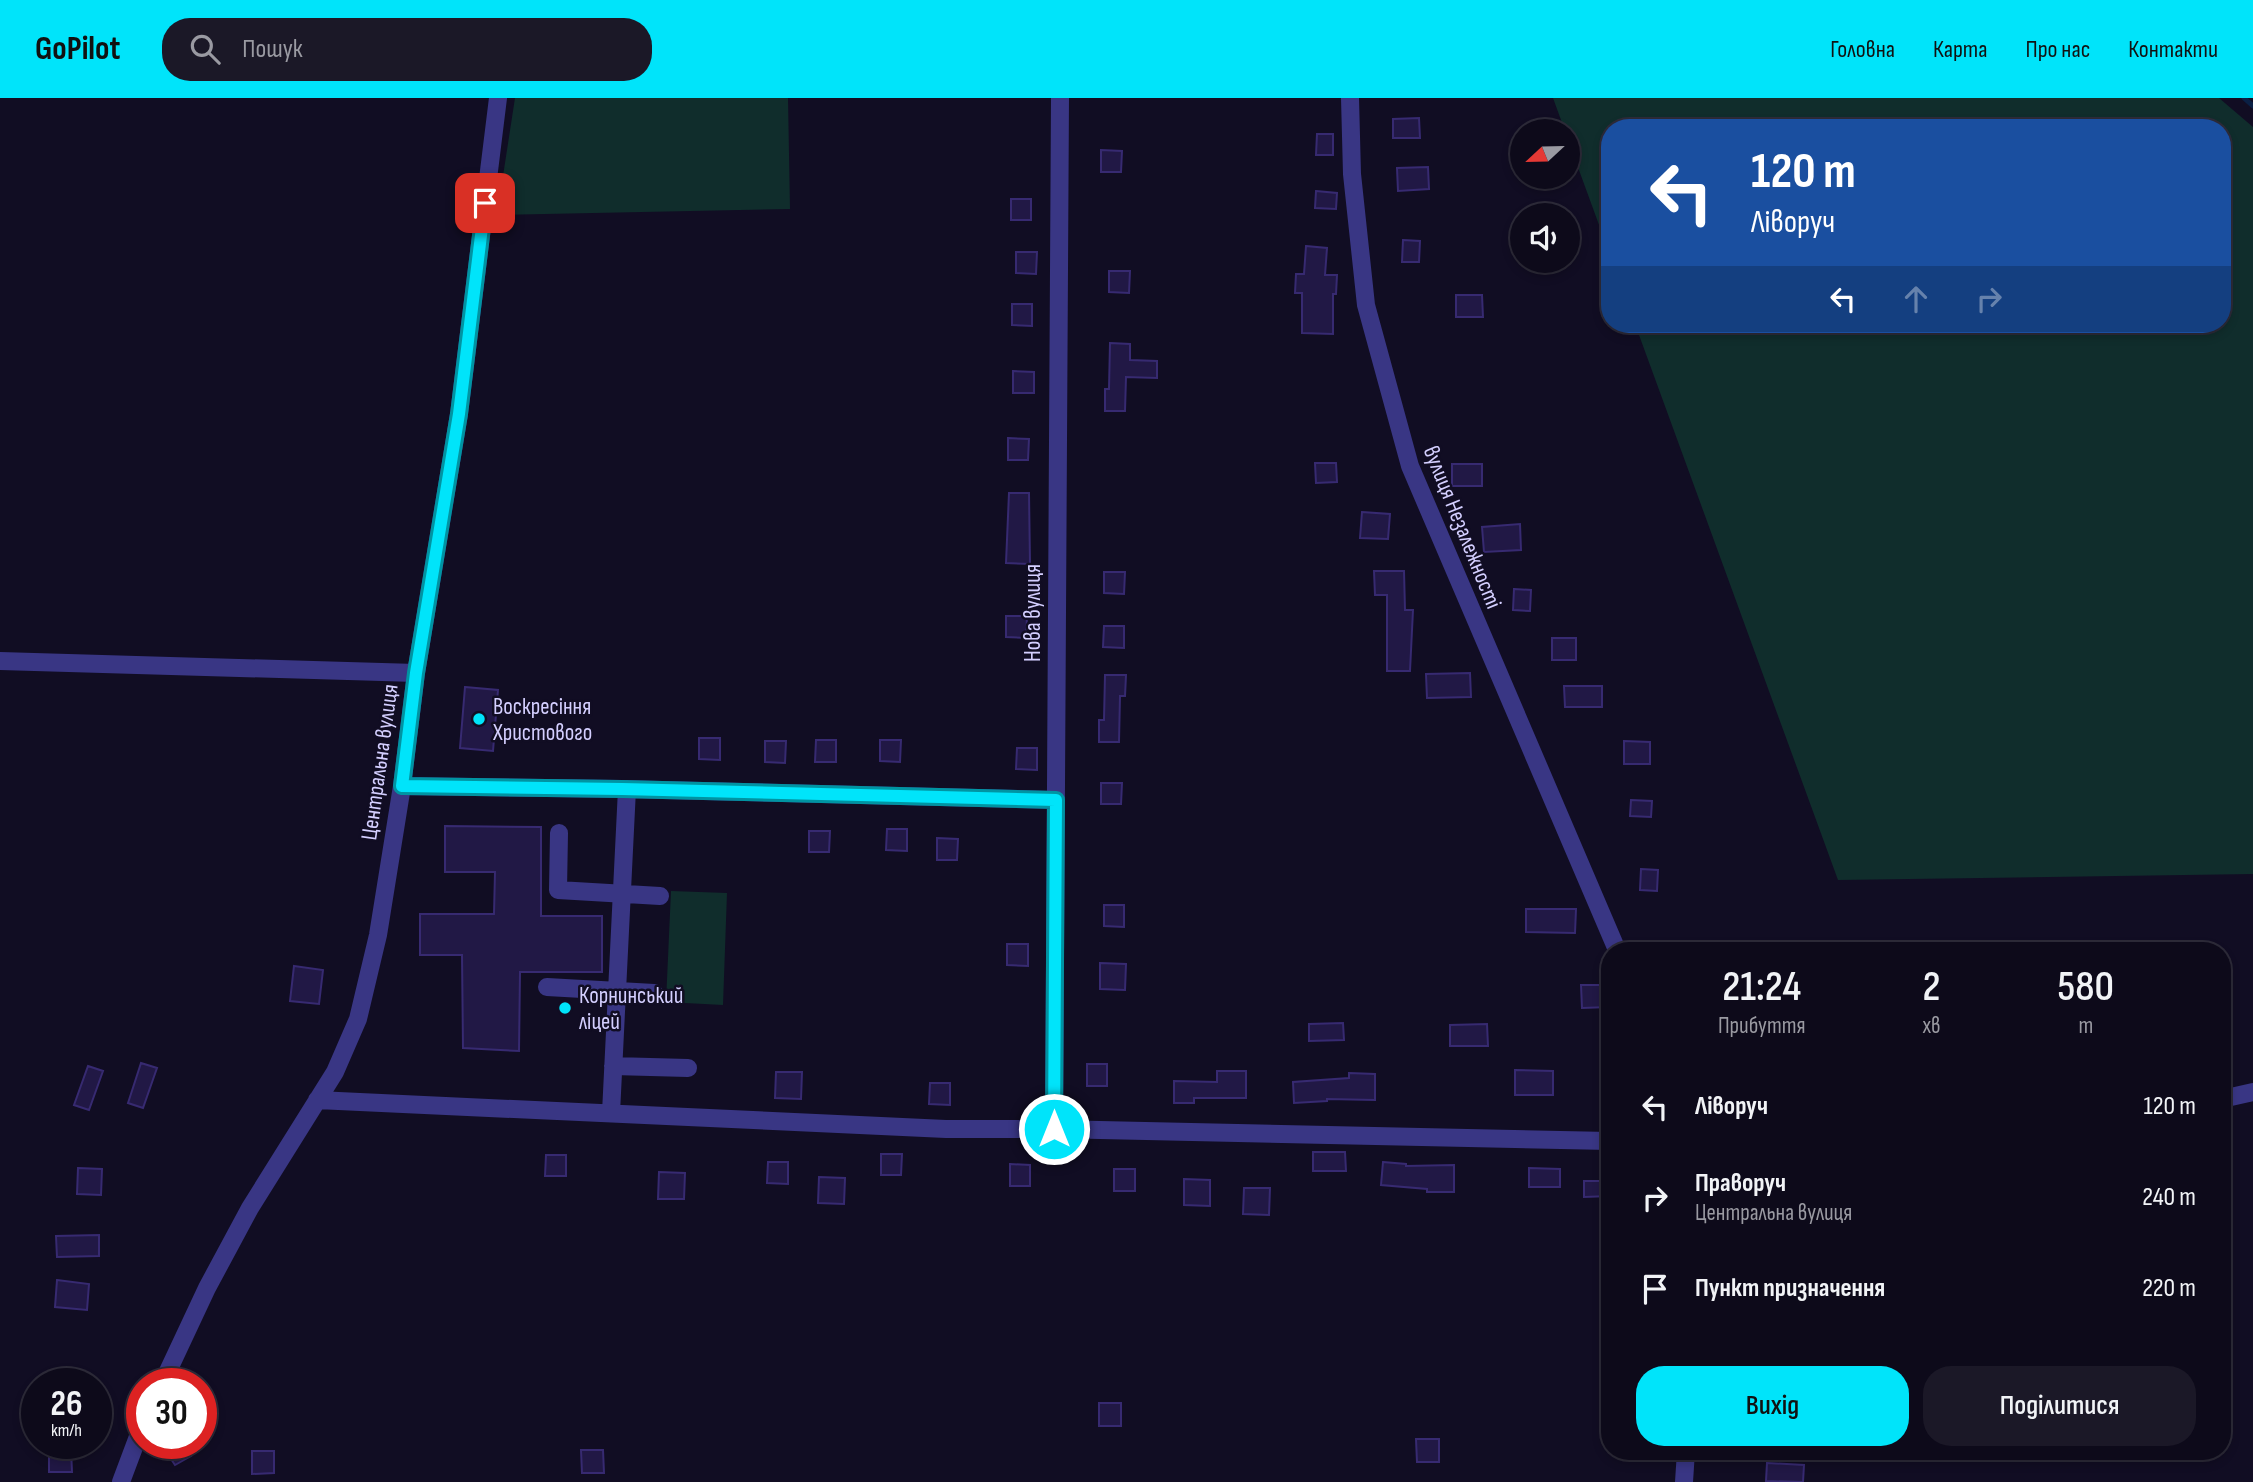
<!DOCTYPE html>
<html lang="uk">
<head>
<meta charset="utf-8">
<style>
  body { margin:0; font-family:"Sofia Sans Condensed",sans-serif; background:#1b1827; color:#f1f3f6; height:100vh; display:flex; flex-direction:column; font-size:26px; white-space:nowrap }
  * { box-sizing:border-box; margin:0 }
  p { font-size:23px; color:#9a9aa2 }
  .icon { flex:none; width:38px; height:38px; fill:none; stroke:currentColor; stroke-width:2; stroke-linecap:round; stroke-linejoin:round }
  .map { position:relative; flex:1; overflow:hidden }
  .panel { position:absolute; left:1601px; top:844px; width:630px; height:518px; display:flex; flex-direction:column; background:#0d0a1a; border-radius:28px; box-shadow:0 4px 10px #0003,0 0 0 2px #2d2b39 }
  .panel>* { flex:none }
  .banner { position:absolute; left:1601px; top:21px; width:630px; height:214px; border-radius:28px; box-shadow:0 4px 10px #0003,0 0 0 2px #2d2b39; background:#1a4fa0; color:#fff; overflow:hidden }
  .needle { width:46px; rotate:248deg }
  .tools { position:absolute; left:1510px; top:21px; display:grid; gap:14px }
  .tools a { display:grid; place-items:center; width:70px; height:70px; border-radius:50%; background:#0d0a1a; box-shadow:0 4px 10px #0003,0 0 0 2px #2d2b39; font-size:35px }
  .speed { position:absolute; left:21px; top:1270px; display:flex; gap:14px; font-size:35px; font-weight:700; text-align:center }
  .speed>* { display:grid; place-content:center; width:91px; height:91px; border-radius:50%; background:#0d0a1a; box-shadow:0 4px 10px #0003,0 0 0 2px #2d2b39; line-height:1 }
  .speed small { font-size:18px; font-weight:400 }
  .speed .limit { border:10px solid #d22; background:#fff; color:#111 }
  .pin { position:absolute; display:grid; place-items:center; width:60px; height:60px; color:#fff; margin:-30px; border-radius:14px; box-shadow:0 4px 10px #0006 }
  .me { position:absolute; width:77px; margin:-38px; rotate:0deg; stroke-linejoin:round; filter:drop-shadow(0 0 5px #0008) }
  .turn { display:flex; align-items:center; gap:24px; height:147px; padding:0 35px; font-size:32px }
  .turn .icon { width:91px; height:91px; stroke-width:2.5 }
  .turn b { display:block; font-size:49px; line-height:60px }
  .lanes { display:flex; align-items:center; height:66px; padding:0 35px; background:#0003; justify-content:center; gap:35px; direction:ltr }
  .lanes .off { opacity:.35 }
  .eta { display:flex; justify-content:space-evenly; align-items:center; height:119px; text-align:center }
  .eta b { font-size:42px; font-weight:600; line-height:49px }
  .button { display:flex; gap:14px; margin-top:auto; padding:14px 35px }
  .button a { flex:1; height:80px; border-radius:28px; background:#00e4fa; color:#111; font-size:28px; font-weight:600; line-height:80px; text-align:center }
  .button a+a { background:#1b1827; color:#f1f3f6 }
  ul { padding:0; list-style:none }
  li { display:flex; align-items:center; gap:21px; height:91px; padding:0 35px }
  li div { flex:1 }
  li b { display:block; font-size:26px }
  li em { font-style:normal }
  header { display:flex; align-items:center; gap:42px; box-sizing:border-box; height:98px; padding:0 35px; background:#00e4fa; color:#111 }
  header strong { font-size:33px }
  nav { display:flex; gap:38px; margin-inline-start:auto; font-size:24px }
  .search { width:490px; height:63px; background:#1b1827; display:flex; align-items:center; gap:18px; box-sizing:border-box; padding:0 24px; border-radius:28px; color:#9a9aa2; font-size:26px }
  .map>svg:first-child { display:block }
  .green { fill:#102d2c }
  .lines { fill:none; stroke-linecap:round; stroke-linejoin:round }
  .stream { stroke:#0a2045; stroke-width:5 }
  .building { fill:#211845; stroke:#372a71; stroke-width:2 }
  .minor { stroke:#393684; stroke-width:18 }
  .route-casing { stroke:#0094a2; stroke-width:18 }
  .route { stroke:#00e4fa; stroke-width:12 }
  .poi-dot { fill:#00e4fa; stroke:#110d23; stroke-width:2.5 }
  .labels { text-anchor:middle; stroke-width:5; stroke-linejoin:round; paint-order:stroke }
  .street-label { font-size:23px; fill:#d4cfff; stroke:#110d23 }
  .poi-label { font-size:23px; fill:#d4cfff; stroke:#110d23; text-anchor:start }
</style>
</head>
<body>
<header>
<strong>GoPilot</strong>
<div class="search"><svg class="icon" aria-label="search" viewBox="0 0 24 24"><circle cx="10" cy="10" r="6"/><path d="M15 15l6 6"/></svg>Пошук</div>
<nav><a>Головна</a><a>Карта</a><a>Про нас</a><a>Контакти</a></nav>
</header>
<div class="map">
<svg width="2253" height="1384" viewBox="0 0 2253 1384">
  <rect width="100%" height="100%" fill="#110d23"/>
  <path class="green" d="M515,0h273l2,111 -293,6z
    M1553,0h666l34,29v747l-415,6 -203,-556h587v-196h-612v127l-42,-115v-9h-3z
    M671,793l56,2 -4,112 -57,-3z"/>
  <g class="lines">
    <path class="stream" d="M2244,0l9,8"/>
  </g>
  <path class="building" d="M1419,20l1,20h-27v-19z
    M1317,36h16v21h-17z
    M1101,52l21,1 -1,21h-20z
    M1428,69l1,22 -31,2 -1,-23z
    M1316,93l21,2 -1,16 -21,-1z
    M1011,101h20v21h-20z
    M1403,142l17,1 -1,21h-17z
    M1306,148l21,2 -2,27h12l-1,19h-3v40l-31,-1v-40h-7l1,-19h8z
    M1016,154h21l-1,22 -20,-1z
    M1109,173h21l-1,22 -20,-1z
    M1456,197h26l1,22h-27z
    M1012,206h20v22l-20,-1z
    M1110,245l20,1v16l27,1v17l-31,-1 -1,34h-20v-22h4z
    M1013,273l21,1v21h-21z
    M1008,340l21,1 -1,21h-20z
    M1315,365h21l1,19 -21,1z
    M1452,366h30v22h-30z
    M1009,395h20l1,71 -24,-1z
    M1362,414l28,2 -2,25 -28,-1z
    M1520,426l1,26 -37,2 -2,-25z
    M1374,473h30l1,39h8l-3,61h-23v-76h-12z
    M1104,474h21l-1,22 -20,-1z
    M1514,491l17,1 -1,21 -17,-1z
    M1006,518h21l-1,22 -20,-1z
    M1104,528h20v22l-21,-1z
    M1552,540h24v22h-24z
    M1470,575l1,24 -44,1 -1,-24z
    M1105,577h21l-1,21h-5l-1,46h-20v-22h5z
    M1564,588h38v21h-37z
    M465,589l33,3 -5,61 -33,-3z
    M699,640h21v22l-21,-1z
    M816,642h20v22h-21z
    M880,642h21l-1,22 -20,-1z
    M765,643h21l-1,22 -20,-1z
    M1624,643l26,1v22h-26z
    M1017,650h20v22l-21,-1z
    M1101,685h21l-1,21h-20z
    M1631,702l21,1 -1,16 -21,-1z
    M445,728l96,1v89h61v56h-82l-1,79 -56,-3 -1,-93h-42v-41h74l1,-42h-50z
    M887,731h20v22l-21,-1z
    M809,733h21l-1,21h-20z
    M937,740l21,1 -1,21h-20z
    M1641,771l17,1 -1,21 -17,-1z
    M1104,807h20v22l-20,-1z
    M1526,811h50l-1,24 -49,-1z
    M1007,846h21v22l-21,-1z
    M1100,865l26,1 -1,26 -25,-1z
    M294,868l29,4 -4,34 -29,-3z
    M1581,887h28v22l-27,1z
    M1343,925l1,17 -35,1v-17z
    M1487,926l1,22h-38v-21z
    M141,965l16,5 -14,40 -15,-5z
    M1087,966h20v22h-20z
    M88,968l15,5 -14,39 -15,-5z
    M1515,972l38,1v24h-38z
    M1217,973h29v27h-52v5h-20v-22l43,1z
    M776,974h26l-1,27 -26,-1z
    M1349,975l26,1v26l-48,-1v2l-33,2 -1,-21 56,-4z
    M930,985h20v22l-21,-1z
    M1313,1054h32l1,19h-33z
    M881,1056h21l-1,21h-20z
    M546,1057h20v21h-21z
    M768,1064h20v22l-21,-1z
    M1383,1064l23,2v2l48,-1v27h-27v-3l-46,-4z
    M1010,1066l20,1v21h-20z
    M78,1070l24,1 -1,26 -24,-1z
    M1529,1070l31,1v18h-31z
    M1114,1071h21v22h-21z
    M659,1074l26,1 -1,26h-26z
    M819,1079l26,1 -1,26 -26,-1z
    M1184,1081l26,1v26l-26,-1z
    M1584,1083h26v15l-26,1z
    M1244,1090h26l-1,27 -26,-1z
    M99,1137v21l-42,1 -1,-21z
    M57,1182l32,4 -2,26 -32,-3z
    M1099,1305h22v23h-22z
    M1416,1341h23v23h-22z
    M161,1346h22l8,12 -16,9z
    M49,1351h22l1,23h-23z
    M581,1352h22l1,23h-22z
    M252,1353h22v22l-22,1z
    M1767,1365l37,2 -1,17 -37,-1z"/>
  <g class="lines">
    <path class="minor" d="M1350,0l2,76 14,131 44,161 207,484
      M0,563l416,12
      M402,688l220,3 434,11
      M559,735l-1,57 102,6
      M547,889l107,6
      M613,968l75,2
      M2222,1001l31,-7
      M317,1002l629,29h108l556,12
      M611,1015l16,-324
      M1054,1031l6,-1031
      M162,1286l45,-96 43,-80 85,-136 23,-53 20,-84 24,-149 14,-113 43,-259 39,-316
      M121,1384l21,-56
      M1684,1384l2,-31"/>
  </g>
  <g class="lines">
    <g class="route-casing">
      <path id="route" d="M485,105l-26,211 -43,259 -14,113 220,3 434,11 -2,329"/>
    </g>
    <use href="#route" class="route"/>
  </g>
  <g class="poi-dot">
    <circle cx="479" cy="621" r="7"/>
    <circle cx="565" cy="910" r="7"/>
  </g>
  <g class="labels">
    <g class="street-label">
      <text transform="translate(1463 429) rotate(68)" y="8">вулиця Незалежності</text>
      <text transform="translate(1032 515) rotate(-90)" y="8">Нова вулиця</text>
      <text transform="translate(379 664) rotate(-82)" y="8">Центральна вулиця</text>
    </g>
    <g class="poi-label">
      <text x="493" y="616">Воскресіння<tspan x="493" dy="26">Христового</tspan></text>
      <text x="579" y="905">Корнинський<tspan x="579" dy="26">ліцей</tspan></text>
    </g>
  </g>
</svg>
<div class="tools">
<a><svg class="needle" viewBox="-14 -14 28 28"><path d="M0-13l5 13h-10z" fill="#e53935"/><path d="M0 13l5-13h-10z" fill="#9a9aa2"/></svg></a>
<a><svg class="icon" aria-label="sound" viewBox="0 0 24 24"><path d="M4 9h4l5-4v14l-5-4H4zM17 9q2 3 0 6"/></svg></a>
</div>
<div class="speed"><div>26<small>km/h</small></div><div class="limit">30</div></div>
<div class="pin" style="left:485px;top:105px;background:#d93025"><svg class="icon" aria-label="arrive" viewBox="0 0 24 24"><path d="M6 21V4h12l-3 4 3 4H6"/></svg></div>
<svg class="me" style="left:1054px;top:1031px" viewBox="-20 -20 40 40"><circle r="17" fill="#00e4fa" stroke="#fff" stroke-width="3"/><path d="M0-11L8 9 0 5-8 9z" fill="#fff"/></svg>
<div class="banner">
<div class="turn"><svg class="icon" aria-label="left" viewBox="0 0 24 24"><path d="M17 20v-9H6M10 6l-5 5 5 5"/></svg><div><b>120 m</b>Ліворуч</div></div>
<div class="lanes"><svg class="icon" aria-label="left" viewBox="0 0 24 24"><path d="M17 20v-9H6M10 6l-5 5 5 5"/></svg><svg class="icon off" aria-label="ahead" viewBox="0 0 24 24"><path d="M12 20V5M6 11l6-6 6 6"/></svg><svg class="icon off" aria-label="right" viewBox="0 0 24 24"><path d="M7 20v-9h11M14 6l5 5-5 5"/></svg></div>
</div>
<section class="panel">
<div class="eta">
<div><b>21:24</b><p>Прибуття</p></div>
<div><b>2</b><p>хв</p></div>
<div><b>580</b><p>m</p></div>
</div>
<ul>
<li><svg class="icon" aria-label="left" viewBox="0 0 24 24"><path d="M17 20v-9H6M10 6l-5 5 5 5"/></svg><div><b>Ліворуч</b></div><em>120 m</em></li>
<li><svg class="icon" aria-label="right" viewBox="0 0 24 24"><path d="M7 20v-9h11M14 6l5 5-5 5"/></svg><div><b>Праворуч</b><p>Центральна вулиця</p></div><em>240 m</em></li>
<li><svg class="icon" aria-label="arrive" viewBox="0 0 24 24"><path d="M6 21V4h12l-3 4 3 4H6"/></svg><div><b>Пункт призначення</b></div><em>220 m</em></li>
</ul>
<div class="button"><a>Вихід</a><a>Поділитися</a></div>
</section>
</div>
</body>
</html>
